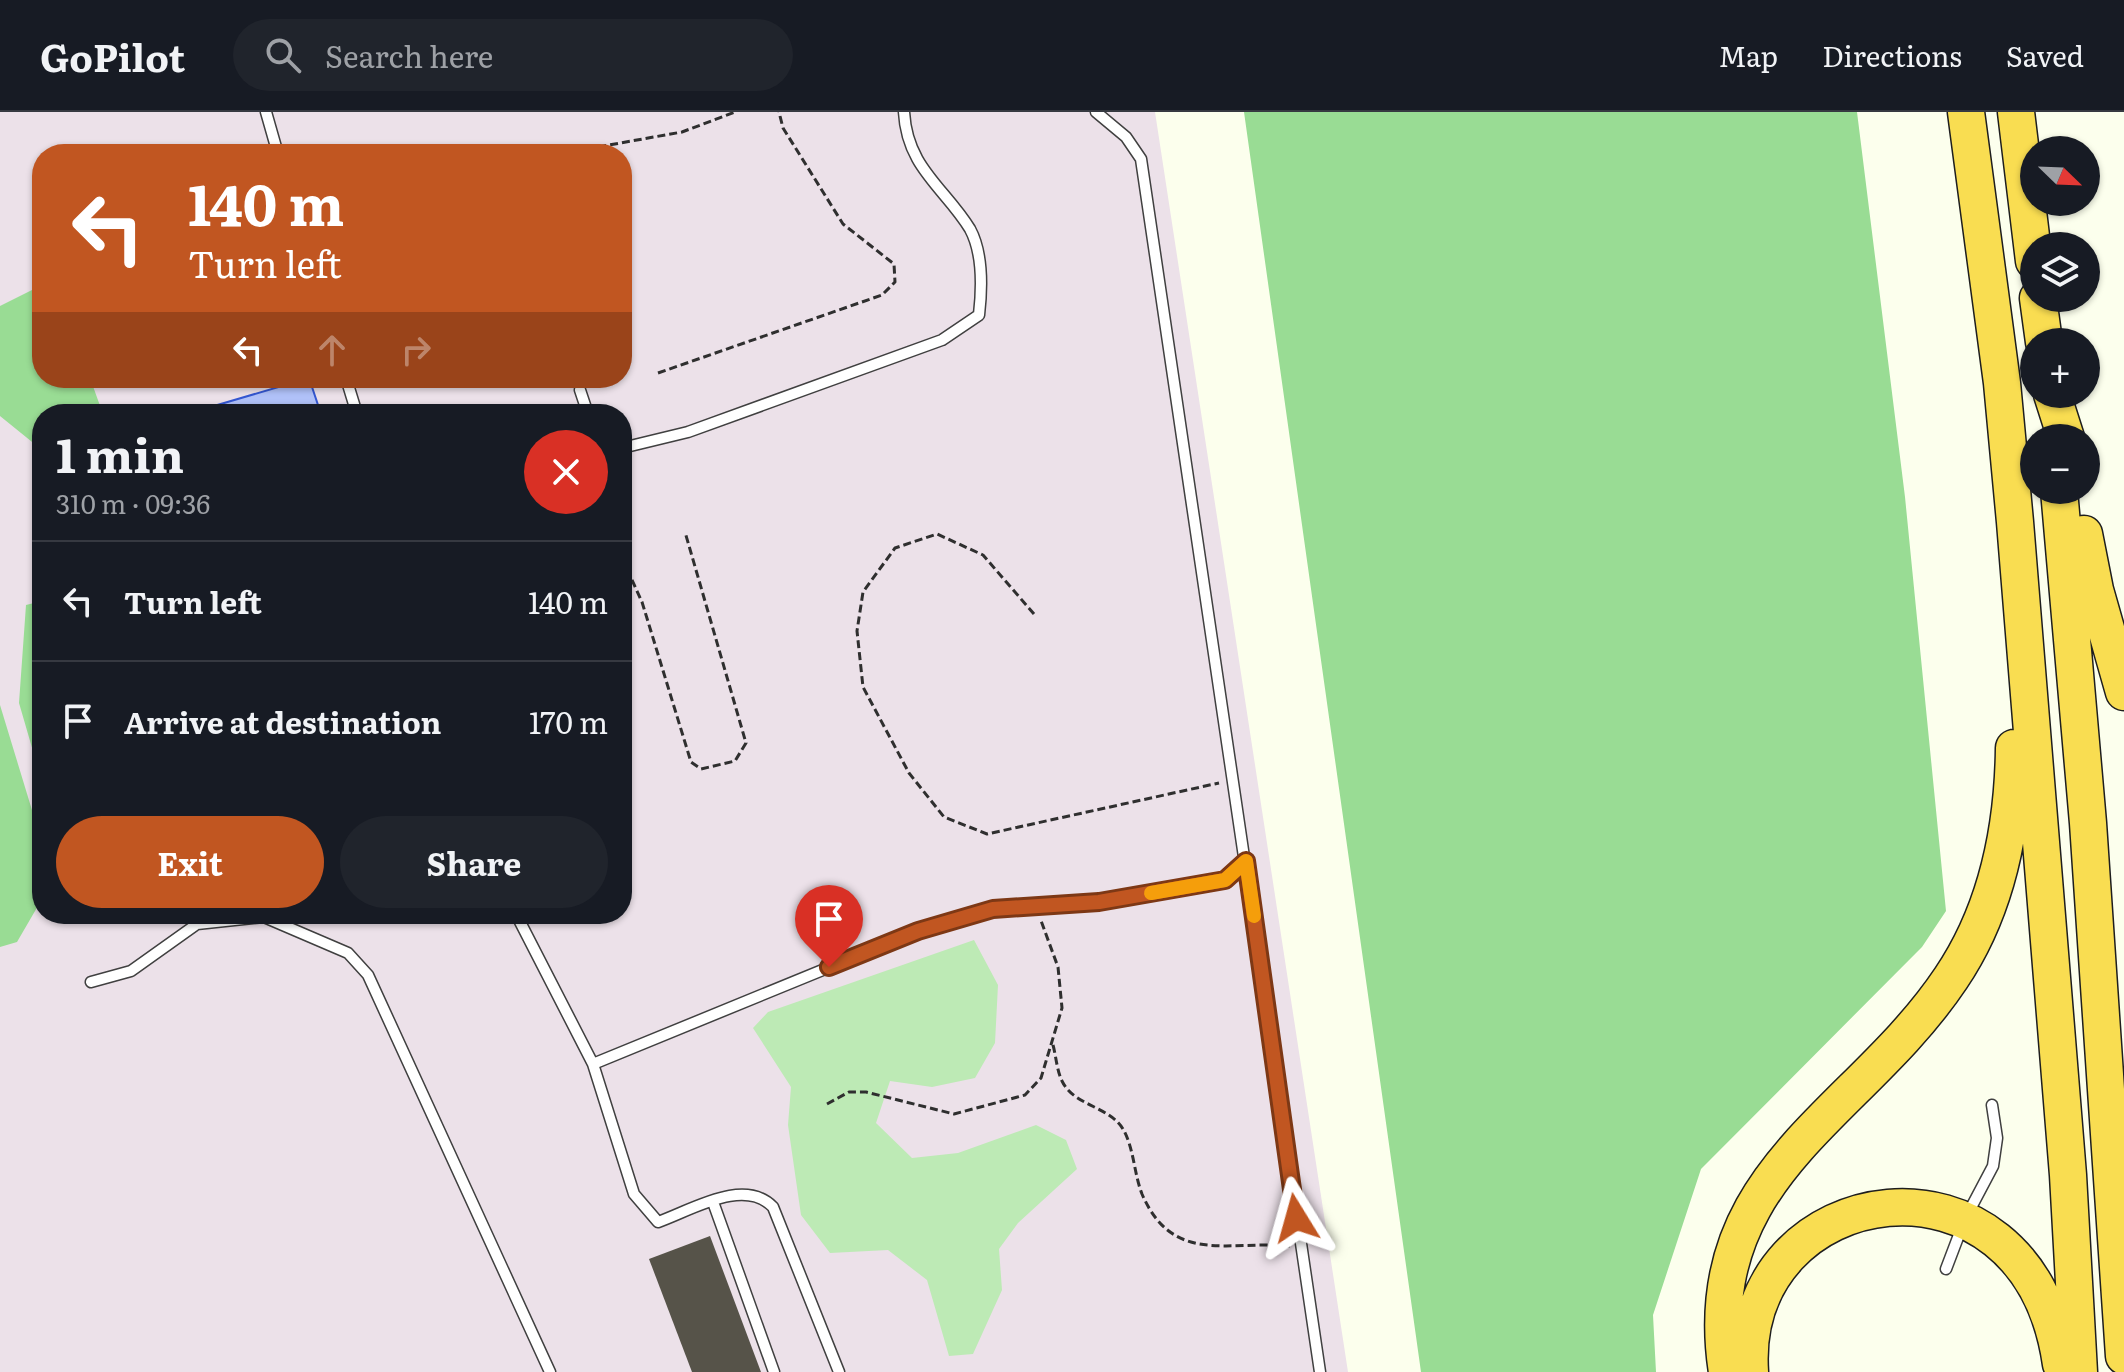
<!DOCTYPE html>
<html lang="en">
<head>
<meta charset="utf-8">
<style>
  body { margin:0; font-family:Literata,serif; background:#20242c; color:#f1f3f6; height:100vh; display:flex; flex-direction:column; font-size:30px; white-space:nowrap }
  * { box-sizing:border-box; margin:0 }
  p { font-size:26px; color:#9ea1a6 }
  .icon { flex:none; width:44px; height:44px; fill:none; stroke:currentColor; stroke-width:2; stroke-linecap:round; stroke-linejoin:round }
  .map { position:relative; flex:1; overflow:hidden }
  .side { position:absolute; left:32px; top:292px; width:600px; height:520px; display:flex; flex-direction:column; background:#171b24; border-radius:32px; box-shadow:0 2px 6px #0004 }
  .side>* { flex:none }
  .banner { position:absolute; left:32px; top:32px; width:600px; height:244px; border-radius:32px; box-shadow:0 2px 6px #0004; background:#c15621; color:#fff; overflow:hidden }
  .needle { width:52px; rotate:113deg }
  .buttons { position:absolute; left:2020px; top:24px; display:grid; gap:16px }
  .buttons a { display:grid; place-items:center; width:80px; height:80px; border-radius:50%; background:#171b24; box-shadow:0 2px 6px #0004; font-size:40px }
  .pin { position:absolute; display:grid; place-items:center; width:68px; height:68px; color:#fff; margin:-82px -34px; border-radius:50% 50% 50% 0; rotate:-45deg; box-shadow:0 0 8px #0007 }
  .pin .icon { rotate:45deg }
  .me { position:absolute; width:88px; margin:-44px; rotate:352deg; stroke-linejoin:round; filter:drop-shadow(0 0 6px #0008) }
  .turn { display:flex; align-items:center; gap:28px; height:168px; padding:0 24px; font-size:36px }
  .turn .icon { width:104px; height:104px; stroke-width:2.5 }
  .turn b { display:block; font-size:56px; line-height:68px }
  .lanes { display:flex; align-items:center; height:76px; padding:0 24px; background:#0003; justify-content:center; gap:40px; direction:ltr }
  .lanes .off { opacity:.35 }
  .round { display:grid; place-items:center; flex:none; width:84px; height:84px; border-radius:42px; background:#20242c }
  .summary { display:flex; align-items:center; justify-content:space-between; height:136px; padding:0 24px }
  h1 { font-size:48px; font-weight:700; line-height:60px }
  .cta { display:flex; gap:16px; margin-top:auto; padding:16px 24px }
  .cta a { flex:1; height:92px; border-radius:48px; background:#c15621; color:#fff; font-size:32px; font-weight:700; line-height:92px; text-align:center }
  .cta a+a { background:#20242c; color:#f1f3f6 }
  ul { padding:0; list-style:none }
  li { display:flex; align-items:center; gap:24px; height:120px; padding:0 24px; border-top:2px solid #363941 }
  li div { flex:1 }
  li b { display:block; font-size:30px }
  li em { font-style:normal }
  header { display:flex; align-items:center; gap:48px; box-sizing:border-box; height:112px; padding:0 40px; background:#171b24; border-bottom:2px solid #363941 }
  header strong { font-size:38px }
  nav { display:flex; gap:44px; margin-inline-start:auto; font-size:28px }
  .search { width:560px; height:72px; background:#20242c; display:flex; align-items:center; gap:20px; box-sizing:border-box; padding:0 28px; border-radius:44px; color:#9ea1a6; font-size:30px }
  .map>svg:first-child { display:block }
  .industrial { fill:#ece1e9; fill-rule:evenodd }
  .green { fill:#bdeab5 }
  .forest { fill:#99dc94 }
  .water { fill:#b0c1f8; stroke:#3457d1; stroke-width:2 }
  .building { fill:#565349 }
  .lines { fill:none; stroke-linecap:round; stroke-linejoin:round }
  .lane-casing { stroke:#404040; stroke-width:13 }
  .highway-casing { stroke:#1e1e1e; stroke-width:39 }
  .path { stroke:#2f2f2f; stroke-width:3; stroke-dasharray:8 4; stroke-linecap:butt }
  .lane { stroke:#fff; stroke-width:10 }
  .highway { stroke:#f9dd51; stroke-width:36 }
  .route-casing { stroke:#7d3815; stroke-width:20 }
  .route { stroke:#c15621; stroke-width:14 }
  .slow { stroke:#f59e0b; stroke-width:14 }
</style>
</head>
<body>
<header>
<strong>GoPilot</strong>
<div class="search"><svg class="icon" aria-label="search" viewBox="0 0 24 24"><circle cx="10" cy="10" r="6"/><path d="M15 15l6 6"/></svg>Search here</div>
<nav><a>Map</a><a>Directions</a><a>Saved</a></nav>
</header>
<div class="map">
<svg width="2124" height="1260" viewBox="0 0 2124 1260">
  <rect width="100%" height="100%" fill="#fcffed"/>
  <path class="industrial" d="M0,0h1155l193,1260h-1348zM42,42h580v224h-580zM42,302h580v500h-580z"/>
  <path class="green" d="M974,828l24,45 -3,58 -20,35 -43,9 -42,-6 -14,42 36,35 46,-5 78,-28 30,15 11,29 -59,54 -19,26 3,41 -29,64 -24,2 -22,-76 -39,-30 -58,3 -29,-38 -13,-90 3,-38 -38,-59 15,-16z"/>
  <path class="forest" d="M1244,0h613l48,385 41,414 -24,36 -221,222 -48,146 3,57h-235z
    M42,173v93h48l13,36h-61v36l-42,-34v-110z
    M42,489v181l-23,-79 7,-98z
    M0,593l42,138v56l-25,43 -17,5z"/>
  <path class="water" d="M309,266l12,36h-131v-1z"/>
  <path class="building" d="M710,1124l51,136h-69l-43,-113z"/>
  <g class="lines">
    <g class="lane-casing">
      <path id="lane" d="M266,0l12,42
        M1096,0l30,25 15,22 179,1213
        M346,266l11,36
        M580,278l8,24
        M622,336l66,-16 254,-92 37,-25c3,-26 4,-62 -9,-86 -25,-41 -63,-61 -66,-117
        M516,802l77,150 41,130 24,28c34,-12 86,-45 115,-15l66,165
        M91,870l40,-11 66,-47 67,-7 84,36 20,22 182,397
        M593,952l325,-133 75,-22 106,-7 126,-22 21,-19
        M713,1090l61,170
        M1946,1157l19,-50 28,-53 4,-28 -5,-33"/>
    </g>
    <g class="highway-casing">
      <path id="highway" d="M1966,0l36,271 13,139 53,653 11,197
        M2016,0l18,149
        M2038,186l6,44
        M2052,282l14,44
        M2059,378l29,333 36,533
        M2084,422l11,56 29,102
        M1727,1260c-31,-199 131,-255 224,-394 46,-68 62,-149 63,-230
        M1750,1260c-13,-195 278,-240 311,-8"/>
    </g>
    <path class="path" d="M576,42l5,-4 101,-18 53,-20
      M658,261l224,-78 13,-13 -1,-18 -51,-40 -60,-96 -4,-16
      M622,446l20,44 49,160 10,7 34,-8 11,-18 -61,-211
      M1034,502l-51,-59 -46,-21 -42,14 -32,44 -6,39 6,56 46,86 35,44 43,17 232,-51
      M1053,933c3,11 4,26 9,36 12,25 47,25 61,48 11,19 11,45 19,65 31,72 87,46 148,52
      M827,992l22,-12h17l88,22 71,-19 16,-17 21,-70 -4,-41 -18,-49"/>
    <use href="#lane" class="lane"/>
    <use href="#highway" class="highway"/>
  </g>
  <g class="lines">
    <g class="route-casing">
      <path id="route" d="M829,855l89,-36 75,-22 106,-7 126,-22 21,-19 50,357"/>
    </g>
    <use href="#route" class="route"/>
    <path class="slow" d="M1151,781l74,-13 21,-19 8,55"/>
  </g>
</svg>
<div class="buttons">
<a><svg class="needle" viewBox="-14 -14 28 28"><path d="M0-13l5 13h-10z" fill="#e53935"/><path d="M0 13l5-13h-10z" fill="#9ea1a6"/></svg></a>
<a><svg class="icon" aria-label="layers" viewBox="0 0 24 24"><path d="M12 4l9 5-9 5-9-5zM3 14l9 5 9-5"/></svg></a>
<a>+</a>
<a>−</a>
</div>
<div class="pin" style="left:829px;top:855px;background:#d93025"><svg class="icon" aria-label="arrive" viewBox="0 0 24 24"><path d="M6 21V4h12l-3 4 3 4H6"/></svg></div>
<svg class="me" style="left:1296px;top:1106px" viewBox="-20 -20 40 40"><path d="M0-17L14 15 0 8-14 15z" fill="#c15621" stroke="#fff" stroke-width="4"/></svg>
<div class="banner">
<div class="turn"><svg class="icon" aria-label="left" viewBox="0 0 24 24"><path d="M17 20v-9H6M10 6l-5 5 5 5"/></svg><div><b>140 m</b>Turn left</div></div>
<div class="lanes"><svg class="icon" aria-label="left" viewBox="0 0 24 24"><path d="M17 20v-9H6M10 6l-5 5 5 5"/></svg><svg class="icon off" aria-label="ahead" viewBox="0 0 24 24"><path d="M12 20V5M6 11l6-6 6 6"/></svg><svg class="icon off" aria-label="right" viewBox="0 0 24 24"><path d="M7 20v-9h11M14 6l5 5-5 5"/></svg></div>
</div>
<section class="side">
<div class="summary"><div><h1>1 min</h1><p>310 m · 09:36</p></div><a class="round" style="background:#d93025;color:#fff"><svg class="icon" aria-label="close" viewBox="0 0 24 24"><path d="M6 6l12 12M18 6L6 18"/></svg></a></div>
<ul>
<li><svg class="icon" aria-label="left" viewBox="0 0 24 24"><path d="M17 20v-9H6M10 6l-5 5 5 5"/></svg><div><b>Turn left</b></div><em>140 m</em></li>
<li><svg class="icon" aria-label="arrive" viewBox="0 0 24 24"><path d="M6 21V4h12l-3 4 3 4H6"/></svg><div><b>Arrive at destination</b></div><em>170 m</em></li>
</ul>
<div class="cta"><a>Exit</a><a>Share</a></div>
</section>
</div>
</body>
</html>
